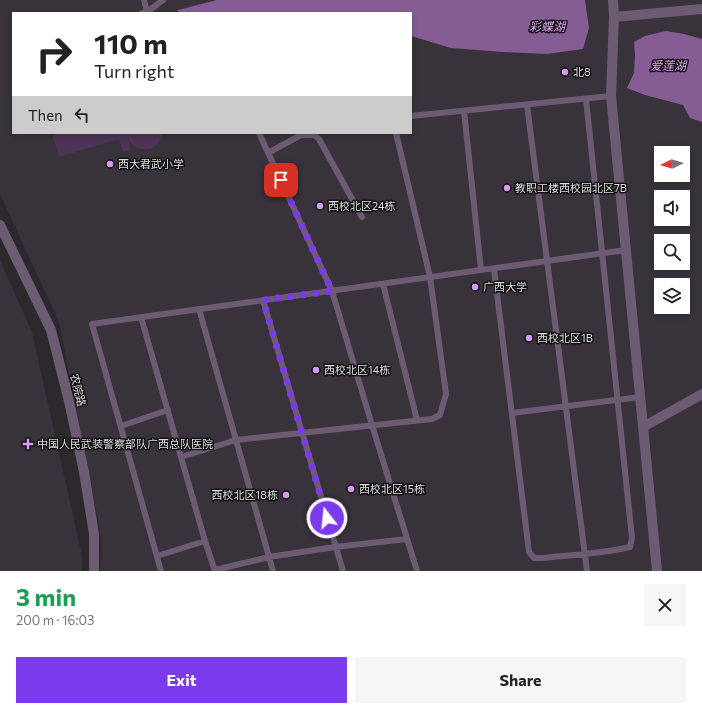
<!DOCTYPE html>
<html lang="en">
<head>
<meta charset="utf-8">
<style>
  body { margin:0; font-family:Commissioner,"Noto Sans SC",sans-serif; background:#f6f6f6; color:#222; height:100vh; display:flex; flex-direction:column; font-size:15px; white-space:nowrap }
  * { box-sizing:border-box; margin:0 }
  p { font-size:13px; color:#767676 }
  .icon { flex:none; width:22px; height:22px; fill:none; stroke:currentColor; stroke-width:2; stroke-linecap:round; stroke-linejoin:round }
  .map { position:relative; height:571px; overflow:hidden }
  .side { display:flex; flex-direction:column; background:#fff; flex:1 }
  .side>* { flex:none }
  .banner { position:absolute; left:12px; top:12px; width:400px; height:122px; border-radius:0px; box-shadow:0 2px 6px #0003; background:#fff; color:#222; overflow:hidden }
  .needle { width:26px; rotate:265deg }
  .fabs { position:absolute; left:654px; top:146px; display:grid; gap:8px }
  .fabs a { display:grid; place-items:center; width:36px; height:36px; border-radius:0px; background:#fff; box-shadow:0 2px 6px #0003; font-size:20px }
  .pin { position:absolute; display:grid; place-items:center; width:34px; height:34px; color:#fff; margin:-17px; border-radius:8px; box-shadow:0 2px 6px #0006 }
  .me { position:absolute; width:44px; margin:-22px; rotate:344deg; stroke-linejoin:round; filter:drop-shadow(0 0 3px #0008) }
  .turn { display:flex; align-items:center; gap:14px; height:84px; padding:0 16px; font-size:18px }
  .turn .icon { width:52px; height:52px; stroke-width:2.5 }
  .turn b { display:block; font-size:28px; line-height:34px }
  .then { display:flex; align-items:center; height:38px; padding:0 16px; background:#0003; gap:8px; font-size:15px }
  .round { display:grid; place-items:center; flex:none; width:42px; height:42px; border-radius:0px; background:#f6f6f6 }
  .summary { display:flex; align-items:center; justify-content:space-between; height:68px; padding:0 16px }
  h1 { font-size:24px; font-weight:700; line-height:30px; color:#1e9e55 }
  .cta { display:flex; gap:8px; margin-top:auto; padding:8px 16px }
  .cta a { flex:1; height:46px; border-radius:0px; background:#7c3aed; color:#fff; font-size:16px; font-weight:700; line-height:46px; text-align:center }
  .cta a+a { background:#f6f6f6; color:#222 }
  .map>svg:first-child { display:block }
  .built { fill:#38323b; fill-rule:evenodd }
  .green { fill:#4d3356 }
  .water { fill:#855c94 }
  .lines { fill:none; stroke-linecap:round; stroke-linejoin:round }
  .service { stroke:#6c5b73; stroke-width:6 }
  .minor { stroke:#6c5b73; stroke-width:10 }
  .route { stroke:#7c3aed; stroke-width:7; stroke-dasharray:0 12.6 }
  .poi-dot { fill:#dc99f4; stroke:#141314; stroke-width:1.5 }
  .labels { text-anchor:middle; stroke-width:3; stroke-linejoin:round; paint-order:stroke }
  .poi-label { font-size:11px; fill:#dddcde; stroke:#141314; text-anchor:start }
  .street-label { font-size:11px; fill:#dddcde; stroke:#141314 }
  .water-label { font-size:12px; font-style:italic; fill:#e3a8f9; stroke:#141314 }
</style>
</head>
<body>
<div class="map">
<svg width="702" height="571" viewBox="0 0 702 571">
  <rect width="100%" height="100%" fill="#2c292d"/>
  <path class="built" d="M0,0h702v571h-602l2,-31 -43,-218 -59,-128zM13,13h398v120h-398zM661,153h22v22h-22zM661,197h22v22h-22zM661,241h22v22h-22zM661,285h22v22h-22z
    M0,260l32,72 50,224v15h-82z"/>
  <path class="green" d="M52,133h110c-3,19 -24,22 -34,6l3,11 -8,2 -4,-13 -60,18z"/>
  <path class="water" d="M217,0h368l4,28 -6,21 -36,5 -45,-2 -51,-4 -40,-12v-23h-233v-3z
    M666,31l18,3 18,5v83l-12,-4 -7,-13 -38,-10 -18,-7 7,-15 1,-18 -1,-13 11,-6z"/>
  <g class="lines">
    <path class="service" d="M144,0l3,12
      M142,13l5,-1 16,-12
      M527,105l60,466
      M464,111l17,159
      M411,116l200,-20
      M259,133l73,158 40,134 45,146
      M268,153l33,-18h13l5,4 43,78
      M494,269l35,283 5,6h7c29,-3 60,-4 89,-11l2,-9 -46,-439
      M383,284l34,136
      M263,300l80,271
      M199,309l74,262
      M141,317l64,224 10,30
      M512,413l128,-16
      M121,426l47,-16
      M181,457l55,-17 196,-21 8,-4 6,-21 -16,-117 -34,-144
      M157,556l48,-15
      M215,570l54,-13 66,-10 72,-8
      M161,571l-69,-247 534,-74"/>
    <path class="minor" d="M613,0l1,17 -3,79 46,475
      M614,17l88,-8
      M0,225l51,105 18,71 15,71 10,62v37
      M643,427l59,-33"/>
  </g>
  <g class="lines">
    <path class="route" d="M281,180l51,111 -69,9 64,218"/>
  </g>
  <g class="poi-dot">
    <circle cx="565" cy="72" r="4"/>
    <circle cx="110" cy="164" r="4"/>
    <circle cx="507" cy="188" r="4"/>
    <circle cx="320" cy="206" r="4"/>
    <circle cx="475" cy="287" r="4"/>
    <circle cx="529" cy="338" r="4"/>
    <circle cx="316" cy="370" r="4"/>
    <path d="M26 438h4v4h4v4h-4v4h-4v-4h-4v-4h4z"/>
    <circle cx="351" cy="489" r="4"/>
    <circle cx="286" cy="495" r="4"/>
  </g>
  <g class="labels">
    <g class="poi-label">
      <text x="573" y="76">北8</text>
      <text x="118" y="168">西大君武小学</text>
      <text x="515" y="192">教职工楼西校园北区7B</text>
      <text x="328" y="210">西校北区24栋</text>
      <text x="483" y="291">广西大学</text>
      <text x="537" y="342">西校北区1B</text>
      <text x="324" y="374">西校北区14栋</text>
      <text x="37" y="448">中国人民武装警察部队广西总队医院</text>
      <text x="359" y="493">西校北区15栋</text>
      <text x="278" y="499" text-anchor="end">西校北区18栋</text>
    </g>
    <g class="street-label">
      <text transform="translate(78 390) rotate(76)" y="4">农院路</text>
    </g>
    <g class="water-label">
      <text x="547" y="31">彩蝶湖</text>
      <text x="668" y="70">爱莲湖</text>
    </g>
  </g>
</svg>
<div class="fabs">
<a><svg class="needle" viewBox="-14 -14 28 28"><path d="M0-13l5 13h-10z" fill="#e53935"/><path d="M0 13l5-13h-10z" fill="#767676"/></svg></a>
<a><svg class="icon" aria-label="sound" viewBox="0 0 24 24"><path d="M4 9h4l5-4v14l-5-4H4zM17 9q2 3 0 6"/></svg></a>
<a><svg class="icon" aria-label="search" viewBox="0 0 24 24"><circle cx="10" cy="10" r="6"/><path d="M15 15l6 6"/></svg></a>
<a><svg class="icon" aria-label="layers" viewBox="0 0 24 24"><path d="M12 4l9 5-9 5-9-5zM3 14l9 5 9-5"/></svg></a>
</div>
<div class="pin" style="left:281px;top:180px;background:#d93025"><svg class="icon" aria-label="arrive" viewBox="0 0 24 24"><path d="M6 21V4h12l-3 4 3 4H6"/></svg></div>
<svg class="me" style="left:327px;top:518px" viewBox="-20 -20 40 40"><circle r="17" fill="#7c3aed" stroke="#fff" stroke-width="3"/><path d="M0-11L8 9 0 5-8 9z" fill="#fff"/></svg>
<div class="banner">
<div class="turn"><svg class="icon" aria-label="right" viewBox="0 0 24 24"><path d="M7 20v-9h11M14 6l5 5-5 5"/></svg><div><b>110 m</b>Turn right</div></div>
<div class="then">Then<svg class="icon" aria-label="left" viewBox="0 0 24 24"><path d="M17 20v-9H6M10 6l-5 5 5 5"/></svg></div>
</div>
</div>
<section class="side">
<div class="summary"><div><h1>3 min</h1><p>200 m · 16:03</p></div><a class="round"><svg class="icon" aria-label="close" viewBox="0 0 24 24"><path d="M6 6l12 12M18 6L6 18"/></svg></a></div>
<div class="cta"><a>Exit</a><a>Share</a></div>
</section>
</body>
</html>
